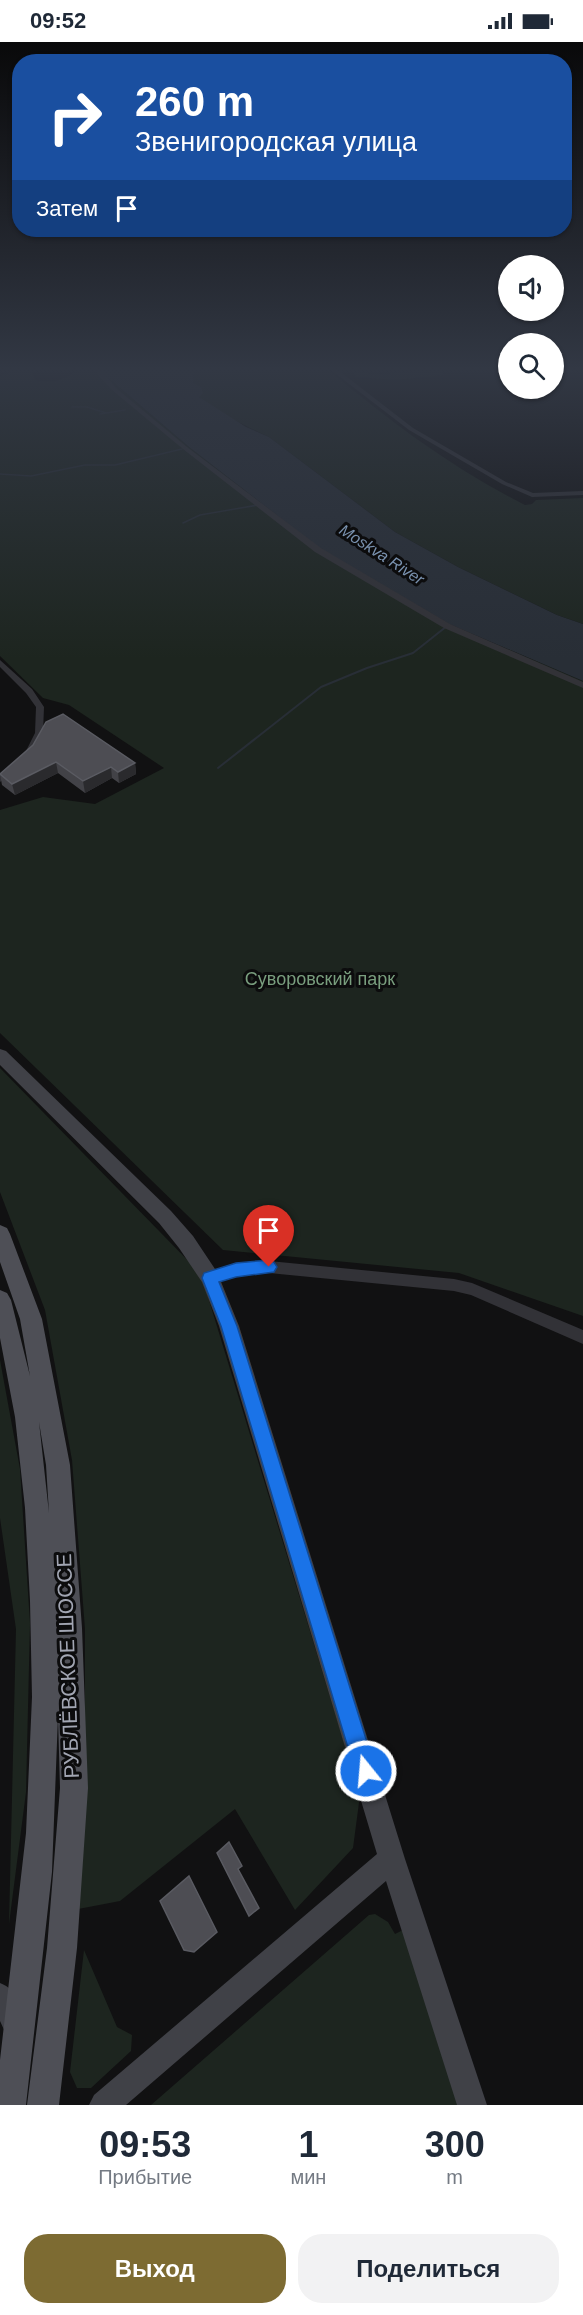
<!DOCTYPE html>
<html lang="ru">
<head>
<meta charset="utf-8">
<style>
  body { margin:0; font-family:Arial,sans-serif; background:#f2f2f3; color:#1f2937; height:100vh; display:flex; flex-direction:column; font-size:22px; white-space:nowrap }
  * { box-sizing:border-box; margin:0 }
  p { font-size:20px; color:#747a83 }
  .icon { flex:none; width:33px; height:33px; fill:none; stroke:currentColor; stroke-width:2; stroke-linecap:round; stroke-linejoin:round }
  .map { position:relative; height:2063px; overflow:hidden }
  .sheet { display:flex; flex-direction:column; background:#fff; flex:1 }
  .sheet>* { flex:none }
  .banner { position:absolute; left:12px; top:12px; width:560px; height:183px; border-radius:24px; box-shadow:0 2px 4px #0004; background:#1a4fa0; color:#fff; overflow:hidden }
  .controls { position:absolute; left:498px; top:213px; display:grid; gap:12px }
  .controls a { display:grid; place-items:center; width:66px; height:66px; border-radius:50%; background:#fff; box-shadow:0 2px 4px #0004; font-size:30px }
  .pin { position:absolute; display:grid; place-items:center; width:51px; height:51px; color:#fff; margin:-62px -26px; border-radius:50% 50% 50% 0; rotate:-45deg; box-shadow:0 0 6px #0007 }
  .pin .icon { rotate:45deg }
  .me { position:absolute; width:66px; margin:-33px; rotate:343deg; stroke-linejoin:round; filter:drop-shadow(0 0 4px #0008) }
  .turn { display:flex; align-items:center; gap:21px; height:126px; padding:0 24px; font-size:27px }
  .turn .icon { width:78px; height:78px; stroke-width:2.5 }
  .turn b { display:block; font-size:42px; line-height:51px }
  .then { display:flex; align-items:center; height:57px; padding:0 24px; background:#0003; gap:12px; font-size:22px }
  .eta { display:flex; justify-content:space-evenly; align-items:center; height:102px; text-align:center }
  .eta b { font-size:36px; font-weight:700; line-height:42px }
  .primary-button { display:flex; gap:12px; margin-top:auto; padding:12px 24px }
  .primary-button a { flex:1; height:69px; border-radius:24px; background:#7d6b32; color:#fff; font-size:24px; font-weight:700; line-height:69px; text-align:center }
  .primary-button a+a { background:#f2f2f3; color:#1f2937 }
  .status { display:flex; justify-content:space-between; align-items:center; height:42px; padding:0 30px; background:#fff; direction:ltr }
  .status svg { height:16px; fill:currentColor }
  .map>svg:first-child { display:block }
  .green { fill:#1d251f }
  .water { fill:#282e36 }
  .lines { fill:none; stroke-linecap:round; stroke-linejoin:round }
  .stream-far1 { stroke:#282e36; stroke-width:1.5 }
  .stream { stroke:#282e36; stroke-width:2 }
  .street { fill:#323237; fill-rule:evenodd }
  .secondary { fill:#404147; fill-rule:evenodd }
  .primary { fill:#4e4f56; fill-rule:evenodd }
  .wall { fill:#424247 }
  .shaded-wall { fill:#2a2a2d }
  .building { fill:#4d4d53; stroke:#5a5b62; stroke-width:1.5 }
  .route { fill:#1a73e8; stroke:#114b97; stroke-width:1.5 }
  .labels { text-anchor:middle; stroke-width:6; stroke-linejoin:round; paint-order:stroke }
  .far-water-label { font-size:16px; font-style:italic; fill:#7991ae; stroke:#0c0c0d }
  .park-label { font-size:18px; fill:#799e7e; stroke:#0c0c0d }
  .near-street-label { font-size:21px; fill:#a2a6b3; stroke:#0c0c0d }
</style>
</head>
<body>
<div class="status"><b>09:52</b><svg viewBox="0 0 49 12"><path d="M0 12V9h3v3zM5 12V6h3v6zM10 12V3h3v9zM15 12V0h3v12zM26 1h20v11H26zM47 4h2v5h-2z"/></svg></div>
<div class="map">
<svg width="583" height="2063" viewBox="0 0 583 2063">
  <rect width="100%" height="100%" fill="#111112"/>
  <path class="green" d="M17,328h19l-4,3 3,7c17,3 28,2 41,-10h27l2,5 84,72 129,100 131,77 134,57v635l-124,-43 -236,-23 -223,-217v-223l43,-13 52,7 69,-36 -95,-63 -26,-7 -43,-42v-280z
    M190,328h139c61,52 125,99 196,135l7,-1 4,-4 47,-2v126l-26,-9 -99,-48 -63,-35 -126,-95c-15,-7 -60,-29 -70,-40 -6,-7 -8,-19 -9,-27z
    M437,328l9,5 -51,5 -39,-3 -3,-5 27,2z
    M0,1026l201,206 159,521 -7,53 -58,62 -60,-101 -115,92 -47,9 12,-123v-158l-13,-169 -27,-150 -45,-118z
    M0,1318l20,109 10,154 -4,169 -17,132 7,-295 -16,-111z
    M375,1872l13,8 7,12 10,-5 53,176h-307l218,-190z
    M84,1908l33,77 15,8 -1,16 -40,37h-14l-7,-16z"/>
  <path class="water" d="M103,328h87l4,3 -1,10 8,4 2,6 -4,4 47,30 23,10 126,95 63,35 99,48 26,9v57l-134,-57 -131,-77 -129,-100 -84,-72z"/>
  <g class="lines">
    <path class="stream-far1" d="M72,365h15l19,6
      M100,372l25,-4
      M0,432l31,2 54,-11h30l67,-16
      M183,481l17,-8 64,-11"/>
    <path class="stream" d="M218,726l103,-81 46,-19 46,-15 34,-27"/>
    <path class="street" d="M96,328h6l14,18 71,59 134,101 129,76 133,58v6l-139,-60 -129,-76 -132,-103 -71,-59 -13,-14z
      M331,328h7l75,58 93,54 27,11 50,-2v4l-51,2 -30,-13 -93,-54z
      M0,618l32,29 12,18 -1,26 -9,21 -34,28v-8l25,-21 10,-20 1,-26 -10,-14 -26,-26z
      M269,1219l185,18 18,4 111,47v14l-112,-49 -17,-4 -185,-18 -33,3 -26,8 -5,-2 -2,-4 2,-4 31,-10z"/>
    <path class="secondary" d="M0,1007l6,2 165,160 22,25 24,36 22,54 166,533 82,246h-30l-71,-224 -260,224h-37l5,-10 283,-241 -158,-528 -17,-44 -23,-34 -20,-25 -159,-158z
      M0,1941c18,7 23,24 30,41l-4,10 -10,4 -10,-4 -6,-13z"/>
    <path class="primary" d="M0,1183l7,3 3,6 32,85 28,146 12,163 6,160 -11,160 -18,157h-32l20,-157 13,-160 -2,-72 -6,156 -26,233h-26v-45l26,-227 6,-136 -2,-96 -5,-93 -10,-91 -15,-79v-48l7,3 4,7 19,76 -10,-57 -20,-57zM39,1380l7,43 3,48z"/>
  </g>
  <path class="wall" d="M33,703l102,18 1,11 -17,9 -7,-5 -27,15 -27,-20 -43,22 -13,-10 -2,-11z"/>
  <path class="shaded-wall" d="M56,720l2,11 -43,22 -3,-11z
    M135,721l1,11 -17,9 -1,-11z
    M111,725l1,11 -27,15 -2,-12z"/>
  <path class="building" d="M63,672l72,49 -17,9 -7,-5 -28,14 -27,-19 -44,22 -12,-10 33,-29 13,-23z
    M229,1800l13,24 -4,3 21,39 -10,8 -32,-63z
    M189,1834l28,56 -23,20 -10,-2 -24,-49z"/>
  <linearGradient id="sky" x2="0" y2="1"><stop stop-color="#09090a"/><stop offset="0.53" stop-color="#323844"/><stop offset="1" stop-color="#323844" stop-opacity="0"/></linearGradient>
  <rect width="583" height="617" fill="url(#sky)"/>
  <path class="route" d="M269,1218l5,2 3,5 -3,5 -38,5 -17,5 18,44 139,445 -3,8 -7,3 -8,-3 -3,-8 -134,-445 -19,-48 2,-5 32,-10z"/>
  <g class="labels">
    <g class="far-water-label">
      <text transform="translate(382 512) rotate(33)" y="6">Moskva River</text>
    </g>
    <g class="park-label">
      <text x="320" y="943">Суворовский парк</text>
    </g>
    <g class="near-street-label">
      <text transform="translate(68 1624) rotate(-92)" y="7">РУБЛЁВСКОЕ ШОССЕ</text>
    </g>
  </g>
</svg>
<div class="controls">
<a><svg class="icon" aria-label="sound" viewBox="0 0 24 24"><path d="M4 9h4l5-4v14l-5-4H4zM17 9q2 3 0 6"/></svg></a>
<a><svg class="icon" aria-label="search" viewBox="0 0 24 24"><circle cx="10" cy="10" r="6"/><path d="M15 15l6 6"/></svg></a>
</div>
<div class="pin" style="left:269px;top:1225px;background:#d93025"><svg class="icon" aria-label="arrive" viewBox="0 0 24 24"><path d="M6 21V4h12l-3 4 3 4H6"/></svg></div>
<svg class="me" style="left:366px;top:1729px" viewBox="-20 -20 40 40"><circle r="17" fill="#1a73e8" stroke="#fff" stroke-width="3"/><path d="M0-11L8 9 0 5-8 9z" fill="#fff"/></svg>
<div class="banner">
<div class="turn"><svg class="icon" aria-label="right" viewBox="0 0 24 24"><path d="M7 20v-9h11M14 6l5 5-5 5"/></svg><div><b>260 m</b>Звенигородская улица</div></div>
<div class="then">Затем<svg class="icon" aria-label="arrive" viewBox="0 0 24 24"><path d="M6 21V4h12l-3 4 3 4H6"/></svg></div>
</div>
</div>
<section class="sheet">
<div class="eta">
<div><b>09:53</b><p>Прибытие</p></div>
<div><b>1</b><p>мин</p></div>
<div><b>300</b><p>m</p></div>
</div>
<div class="primary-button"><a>Выход</a><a>Поделиться</a></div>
</section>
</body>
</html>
